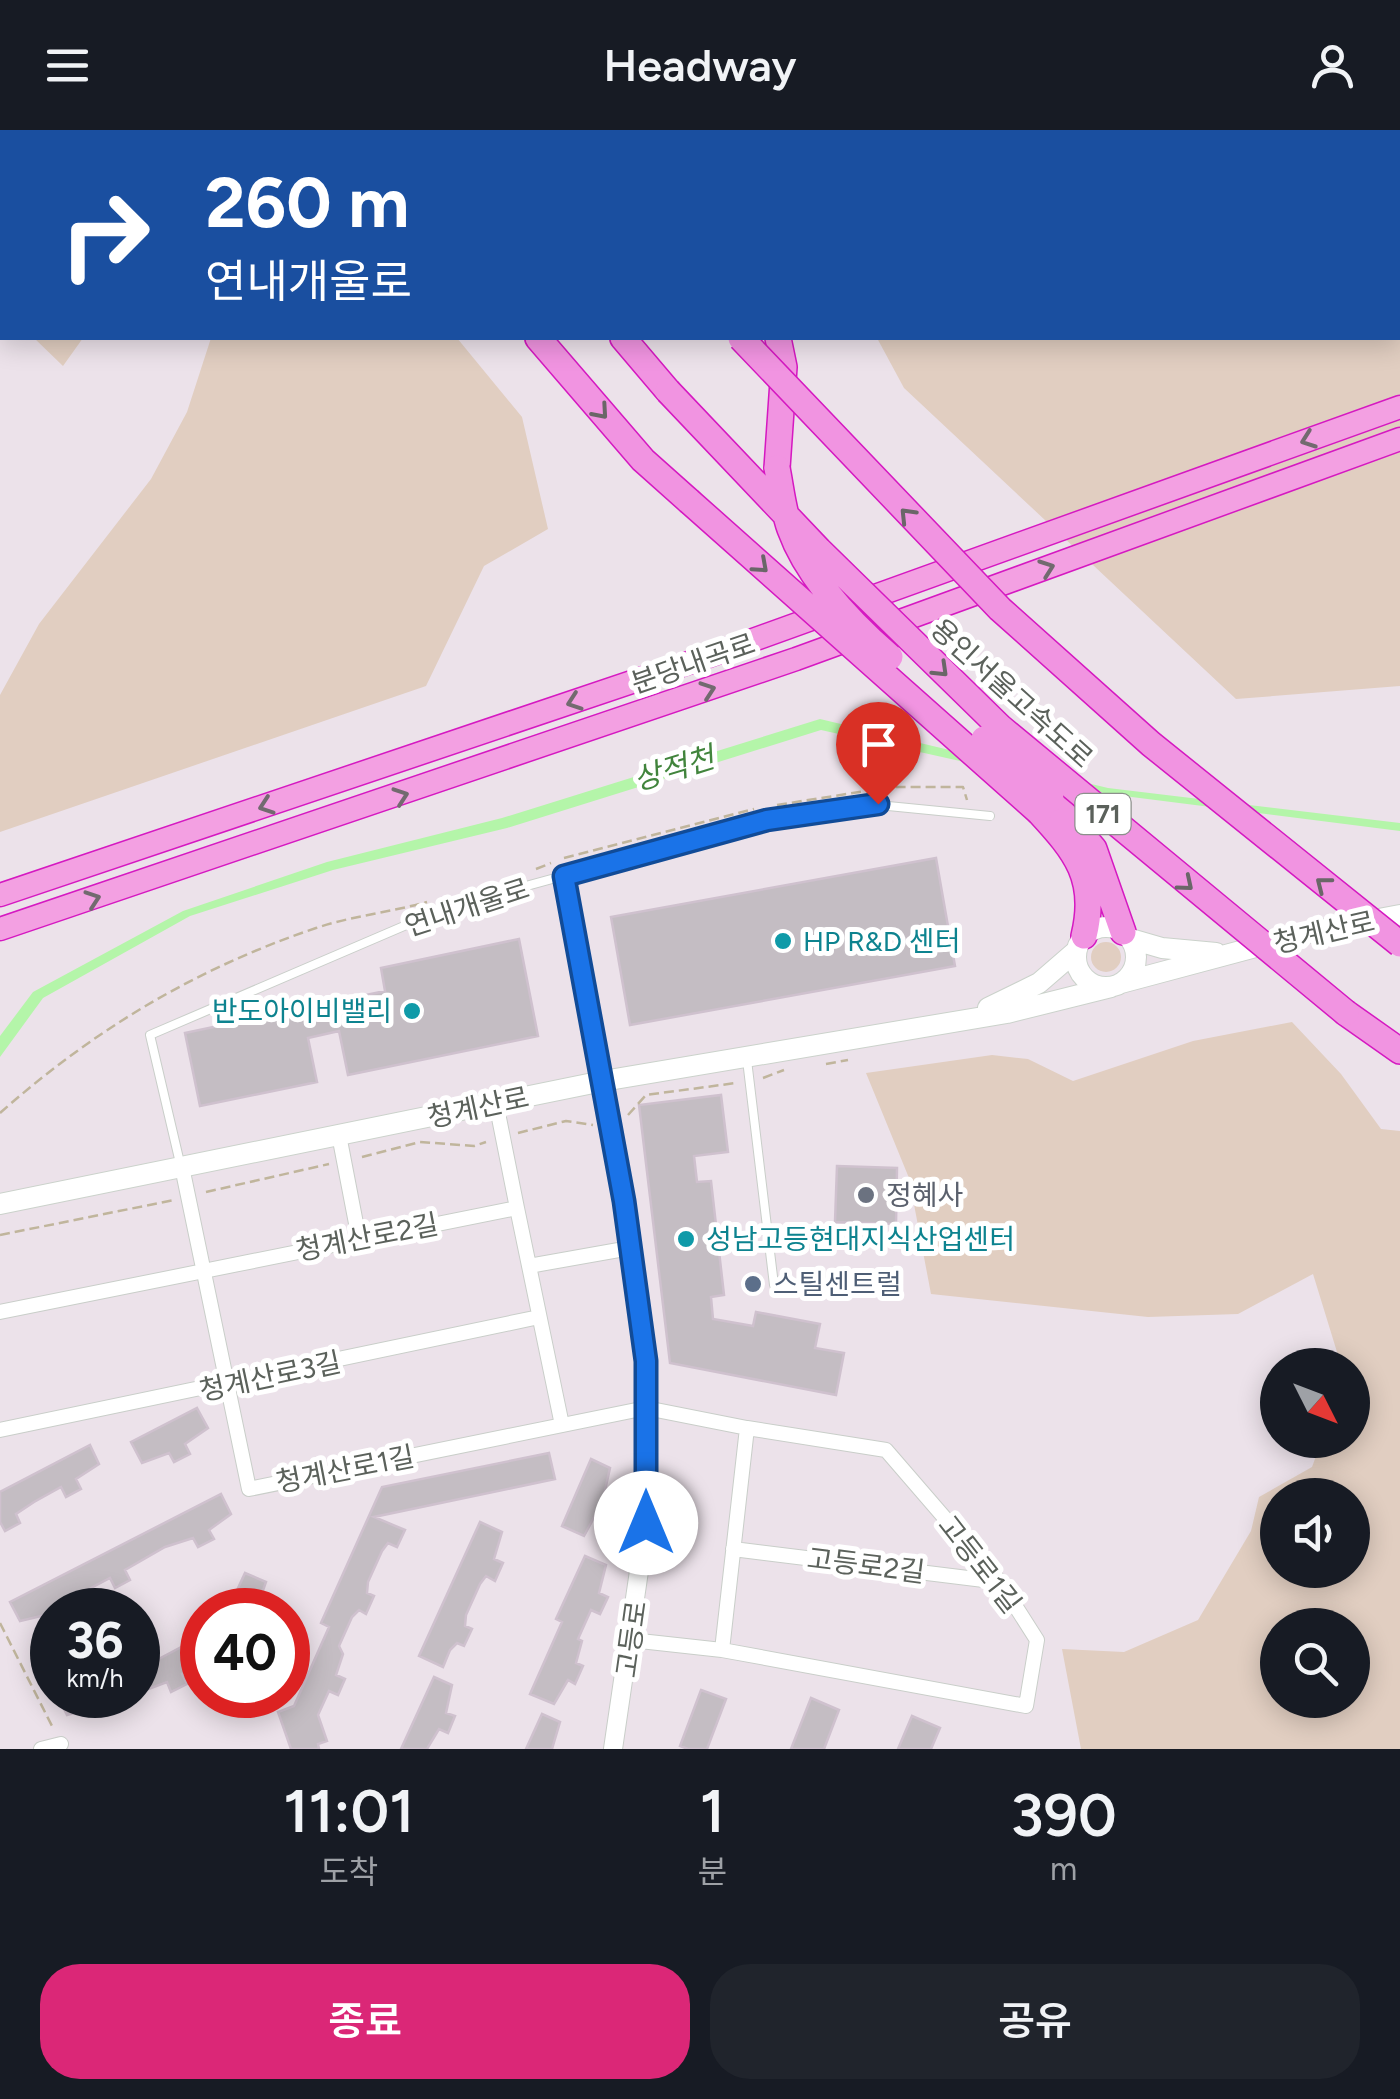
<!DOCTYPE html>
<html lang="ko">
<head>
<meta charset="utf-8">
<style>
  body { margin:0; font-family:Figtree,"Noto Sans KR",sans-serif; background:#20242c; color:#f1f3f6; height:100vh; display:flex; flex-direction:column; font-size:38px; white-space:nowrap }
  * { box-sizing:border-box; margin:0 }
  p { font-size:32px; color:#9ea1a6 }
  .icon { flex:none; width:55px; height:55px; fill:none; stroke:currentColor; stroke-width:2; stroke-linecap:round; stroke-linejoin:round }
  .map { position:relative; height:1619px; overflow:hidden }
  .side { display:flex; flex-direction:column; background:#171b24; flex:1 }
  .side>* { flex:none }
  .top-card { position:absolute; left:0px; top:0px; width:1400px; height:210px; box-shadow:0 5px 25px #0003; background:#1a4fa0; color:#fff; overflow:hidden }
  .needle { width:65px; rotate:132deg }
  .buttons { position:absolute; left:1260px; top:1218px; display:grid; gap:20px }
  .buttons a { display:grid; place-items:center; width:110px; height:110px; border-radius:50%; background:#171b24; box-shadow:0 5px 25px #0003; font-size:50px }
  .speed { position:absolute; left:30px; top:1458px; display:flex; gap:20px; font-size:50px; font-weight:700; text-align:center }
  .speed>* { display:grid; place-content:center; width:130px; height:130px; border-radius:50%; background:#171b24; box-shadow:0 5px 25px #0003; line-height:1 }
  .speed small { font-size:25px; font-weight:400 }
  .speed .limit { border:15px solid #d22; background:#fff; color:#111 }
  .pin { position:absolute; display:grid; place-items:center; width:85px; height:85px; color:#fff; margin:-102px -42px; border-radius:50% 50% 50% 0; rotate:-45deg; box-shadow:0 0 10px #0007 }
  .pin .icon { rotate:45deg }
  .me { position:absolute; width:110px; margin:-55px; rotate:0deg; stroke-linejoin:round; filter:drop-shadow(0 0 8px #0008) }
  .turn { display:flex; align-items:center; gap:35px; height:210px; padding:0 40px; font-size:45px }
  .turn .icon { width:130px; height:130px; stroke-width:2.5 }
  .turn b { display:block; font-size:70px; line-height:85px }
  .eta { display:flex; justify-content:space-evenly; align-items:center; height:170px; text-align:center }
  .eta b { font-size:60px; font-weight:600; line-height:70px }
  .cta { display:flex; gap:20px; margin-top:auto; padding:20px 40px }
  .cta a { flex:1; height:115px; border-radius:40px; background:#db2777; color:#fff; font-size:40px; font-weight:600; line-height:115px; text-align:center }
  .cta a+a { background:#20242c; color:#f1f3f6 }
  header { display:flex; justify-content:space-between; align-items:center; height:130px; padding:0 40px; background:#171b24; font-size:45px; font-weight:600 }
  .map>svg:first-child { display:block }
  .green { fill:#e1cec1; fill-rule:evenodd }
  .water { fill:#b4f5a9 }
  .building { fill:#c4bdc3; stroke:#cfc1ce; stroke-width:2.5 }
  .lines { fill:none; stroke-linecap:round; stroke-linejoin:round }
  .service-casing { stroke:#c9cec9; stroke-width:10 }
  .minor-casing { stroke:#c9cec9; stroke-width:16 }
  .tertiary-casing { stroke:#c9cec9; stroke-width:20 }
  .secondary-casing { stroke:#cbd2cb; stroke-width:22 }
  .trunk-casing { stroke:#d519c1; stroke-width:25 }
  .motorway-casing { stroke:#d519c1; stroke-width:28 }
  .path { stroke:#c0b59c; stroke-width:2.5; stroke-dasharray:10 5; stroke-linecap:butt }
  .service { stroke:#fff; stroke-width:8 }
  .minor { stroke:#fff; stroke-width:14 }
  .tertiary { stroke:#fff; stroke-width:18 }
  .secondary { stroke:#fff; stroke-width:20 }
  .trunk { stroke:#f3a0e2; stroke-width:22 }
  .motorway { stroke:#f194e1; stroke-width:25 }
  .motorway-bridge-casing { stroke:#d519c1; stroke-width:28; stroke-linecap:butt }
  .motorway-bridge { stroke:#f194e1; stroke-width:25 }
  .oneway { stroke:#6a6668 }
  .oneway2 { stroke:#726a6f }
  .route-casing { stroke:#114b97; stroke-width:25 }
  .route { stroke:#1a73e8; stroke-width:18 }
  .culture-dot { fill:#0f9aa8; stroke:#fff; stroke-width:4 }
  .worship-dot { fill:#6b7280; stroke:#fff; stroke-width:4 }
  .service-dot { fill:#5c6f8a; stroke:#fff; stroke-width:4 }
  .labels { text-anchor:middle; stroke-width:10; stroke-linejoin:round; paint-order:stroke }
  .shield { fill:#fff; stroke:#8c908c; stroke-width:2.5 }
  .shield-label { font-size:25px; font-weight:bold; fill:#5b615b }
  .street-label { font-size:28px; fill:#5b615b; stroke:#fff }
  .culture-label { font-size:28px; fill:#0d838f; stroke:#fff; text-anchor:start }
  .worship-label { font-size:28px; fill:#5b616d; stroke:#fff; text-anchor:start }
  .service-label { font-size:28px; fill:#4e5e75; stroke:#fff; text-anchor:start }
  .water-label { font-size:30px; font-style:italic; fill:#41843c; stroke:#fff }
</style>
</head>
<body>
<header><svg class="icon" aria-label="menu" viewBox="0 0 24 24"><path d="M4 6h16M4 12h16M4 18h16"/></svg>Headway<svg class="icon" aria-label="person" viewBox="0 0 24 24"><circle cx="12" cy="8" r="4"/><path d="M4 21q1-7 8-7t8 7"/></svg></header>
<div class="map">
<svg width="1400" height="1619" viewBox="0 0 1400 1619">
  <rect width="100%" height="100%" fill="#ece2ea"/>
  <path class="green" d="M767,0h633v556l-164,13 -332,-311 -27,-50h521v-206z
    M34,208h49l-20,28z
    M211,208h246l65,79 26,112 -64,37 -58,120 -426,146v-137l39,-71 112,-145 36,-67z
    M1091 827a15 15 0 1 1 30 0a15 15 0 1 1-30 0Z
    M1292,892l49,52 40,55 19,2v618h-319l-19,-100 62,3 74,-32 53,-89 8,-34 53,-30 10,-27h30v-75h-11l-28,-91 -75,40 -90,3 -217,-23 -22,-116 -43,-105 126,-18 36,4 45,22 120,-40zM1352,1365v75h-74v-75zM1352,1495v75h-74v-75z"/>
  <path class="water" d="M820,589l288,69 292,35v8l-292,-37 -287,-64 -314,98 -174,42 -143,46 -147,82 -43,59v-21l33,-44 150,-81 144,-49 175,-44z"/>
  <path class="building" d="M936,728l19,108 -325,59 -19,-108z
    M519,809l19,97 -190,39 -9,-44 -31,7 9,44 -117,24 -15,-73 200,-42 -4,-23z
    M721,965l7,57 -34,4 3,26 14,-1 13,114 -13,2 2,22 40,7 3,-14 64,12 -5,24 29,5 -8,42 -166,-32 -31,-258z
    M837,1036l60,2 -1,56 -61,-2z
    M197,1278l11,20 -23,16 5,10 -16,8 -5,-9 -27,10 -11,-21z
    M90,1315l9,19 -23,15 5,10 -15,8 -5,-10 -27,15 -18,12 4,9 -15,8 -5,-9v-30z
    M549,1323l6,26 -181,38 31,13 -8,17 -9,-4 -6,8 -14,31 -1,11 7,3 -8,18 -7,-4 -7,7 -13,29 4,8 -7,21 9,4 -7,16 -9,-4 -11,24 9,26 -9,3 1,5h-28l-13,-37 16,-6 35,-79 -8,-4 61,-136z
    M591,1329l19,9 -6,27 9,3 -8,18 -8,-4 -13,24 -22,-10z
    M221,1364l10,20 -22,16 5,9 -16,8 -5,-9 -28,9 -40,23 5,10 -15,8 -5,-10 -38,20 -8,6 3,6 -47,11 -10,-19z
    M480,1392l22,10 -8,27 9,4 -8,18 -9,-5 -6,8 -14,31 -1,11 7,3 -8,17 -7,-3 -7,7 -7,17 -24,-11z
    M585,1426l21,9 -7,28 9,4 -8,17 -9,-4 -13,29 4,2 -6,22 7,3 -8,18 -7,-4 -14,24 -24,-10 32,-72 -6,-3z
    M245,1443l21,9 -10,28h-28z
    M202,1506v26l-20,12 5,10 -16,8 -4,-10 -29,11v-23z
    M434,1547l18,8 -6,28 9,3 -7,17 -9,-4 -12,20h-26z
    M701,1560l25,9 -19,50h-19l-8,-3z
    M57,1565h77l-33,21 -5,-9 -29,8z
    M811,1568l28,12 -15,39h-33z
    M542,1584l18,8 -8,27h-26z
    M912,1586l28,12 -9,21h-33z"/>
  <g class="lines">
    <g class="service-casing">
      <path id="service" d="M747,930l27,225
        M180,1033l-30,-128 296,-127 321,-88 111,-15 112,11"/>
    </g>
    <g class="minor-casing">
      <path id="minor" d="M496,973l21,105
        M339,1005l20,104
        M182,1037l67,322 397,-81 101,20 -25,222 304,56 11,-66 -37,-58 -114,-132 -139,-22
        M529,1136l101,-18
        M0,1182l517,-104 45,217
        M0,1300l539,-113
        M733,1419l267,33
        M631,1510l91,10
        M41,1619l20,-5"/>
    </g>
    <g class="tertiary-casing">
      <path id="tertiary" d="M564,746l60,325 22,160v162l-33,226"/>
    </g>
    <g class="secondary-casing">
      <path id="secondary" d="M1076 827a30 30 0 1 1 60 0a30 30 0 1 1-60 0Z
        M1131,809l31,9 54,5
        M1121,853l194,-52 85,-16
        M988,878l51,-25 37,-32
        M0,1074l603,-123 404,-68 104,-26"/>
    </g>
    <g class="trunk-casing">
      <path id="trunk" d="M0,765l703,-237 697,-251
        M0,799l796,-270 604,-220"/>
    </g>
    <g class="motorway-casing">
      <path id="motorway" d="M395,0l1,2
        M456,0l2,2
        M565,0l2,2
        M642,0l2,2
        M538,208l105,122 46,41
        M623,208l45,53
        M777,338l7,-101 -6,-29
        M1051,669l43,50 29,83
        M1039,682c37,40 59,67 45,124
        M1346,883l54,38"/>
    </g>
    <path class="path" d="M777,675l114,-18h72l4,13
      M564,728l190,-49
      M536,739l15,-6
      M826,934l22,-4
      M763,948l21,-8
      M0,983c95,-84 195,-144 316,-185 36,-12 75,-16 111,-26
      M628,985l18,-20 90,-12
      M518,1003l48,-12 27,4
      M362,1027l58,-15 54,4 12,-4
      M206,1062l123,-28
      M0,1105l174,-35
      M0,1493l54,107"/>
    <use href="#service" class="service"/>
    <use href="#minor" class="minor"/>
    <use href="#tertiary" class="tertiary"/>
    <use href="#secondary" class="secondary"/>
    <use href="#trunk" class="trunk"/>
    <use href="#motorway" class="motorway"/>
    <g class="motorway-bridge-casing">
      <path id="motorway-bridge" d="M741,208l259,271 151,135 249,200
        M668,261l151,159 181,177 346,286
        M777,338c4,20 6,42 13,61 18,50 61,94 100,128
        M689,371l350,311
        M984,609l67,60"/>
    </g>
    <use href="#motorway-bridge" class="motorway-bridge"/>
  </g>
  <defs><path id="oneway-chevron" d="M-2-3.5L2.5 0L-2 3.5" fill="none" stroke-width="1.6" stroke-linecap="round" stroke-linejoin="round" transform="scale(2.5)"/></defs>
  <g class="oneway">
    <use href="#oneway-chevron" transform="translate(601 282) rotate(49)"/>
    <use href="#oneway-chevron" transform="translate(907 385) rotate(-134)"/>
    <use href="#oneway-chevron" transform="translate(761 436) rotate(42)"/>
    <use href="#oneway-chevron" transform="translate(941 540) rotate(44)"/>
    <use href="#oneway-chevron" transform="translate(1186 754) rotate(40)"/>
    <use href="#oneway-chevron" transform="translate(1323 754) rotate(-142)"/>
  </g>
  <g class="oneway2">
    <use href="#oneway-chevron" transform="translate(1308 310) rotate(160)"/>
    <use href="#oneway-chevron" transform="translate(1047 438) rotate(-20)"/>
    <use href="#oneway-chevron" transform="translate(708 560) rotate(-19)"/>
    <use href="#oneway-chevron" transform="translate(574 572) rotate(161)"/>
    <use href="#oneway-chevron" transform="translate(401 666) rotate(-19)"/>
    <use href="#oneway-chevron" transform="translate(266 676) rotate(161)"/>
    <use href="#oneway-chevron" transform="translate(93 769) rotate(-19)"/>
  </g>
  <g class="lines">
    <g class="route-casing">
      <path id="route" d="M646,1393v-162l-22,-160 -60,-325 203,-56 111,-16"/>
    </g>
    <use href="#route" class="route"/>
  </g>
  <g class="culture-dot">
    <circle cx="783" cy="811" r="10"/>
    <circle cx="412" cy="881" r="10"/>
    <circle cx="686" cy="1109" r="10"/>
  </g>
  <circle class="worship-dot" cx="866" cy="1065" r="10"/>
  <circle class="service-dot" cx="753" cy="1154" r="10"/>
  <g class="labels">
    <rect class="shield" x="1075.5" y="664" width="55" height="40" rx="8"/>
    <g class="shield-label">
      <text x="1103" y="693">171</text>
    </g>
    <g class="street-label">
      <text transform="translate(693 533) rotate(-19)" y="10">분당내곡로</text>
      <text transform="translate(1012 563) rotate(42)" y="10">용인서울고속도로</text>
      <text transform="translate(467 777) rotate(-18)" y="10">연내개울로</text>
      <text transform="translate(1324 802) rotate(-13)" y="10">청계산로</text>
      <text transform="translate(478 977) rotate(-12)" y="10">청계산로</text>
      <text transform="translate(367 1107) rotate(-11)" y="10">청계산로2길</text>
      <text transform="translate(270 1246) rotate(-12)" y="10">청계산로3길</text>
      <text transform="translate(345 1339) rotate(-11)" y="10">청계산로1길</text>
      <text transform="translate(980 1434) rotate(52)" y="10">고등로1길</text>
      <text transform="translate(866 1435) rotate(7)" y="10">고등로2길</text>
      <text transform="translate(631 1509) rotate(-82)" y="10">고등로</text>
    </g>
    <g class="culture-label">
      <text x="803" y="821">HP R&amp;D 센터</text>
      <text x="392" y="891" text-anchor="end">반도아이비밸리</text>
      <text x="706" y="1119">성남고등현대지식산업센터</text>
    </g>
    <g class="worship-label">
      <text x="886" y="1075">정혜사</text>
    </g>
    <g class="service-label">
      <text x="773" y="1164">스틸센트럴</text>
    </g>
    <g class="water-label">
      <text transform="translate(674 639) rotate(-17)" y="10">상적천</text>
    </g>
  </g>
</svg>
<div class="buttons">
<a><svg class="needle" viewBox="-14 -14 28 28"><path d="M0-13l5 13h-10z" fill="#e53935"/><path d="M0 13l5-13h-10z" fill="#9ea1a6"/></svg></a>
<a><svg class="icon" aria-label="sound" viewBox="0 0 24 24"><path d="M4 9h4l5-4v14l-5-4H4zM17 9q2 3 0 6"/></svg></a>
<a><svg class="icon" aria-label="search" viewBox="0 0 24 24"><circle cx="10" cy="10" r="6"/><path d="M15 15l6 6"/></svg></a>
</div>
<div class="speed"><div>36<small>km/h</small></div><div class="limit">40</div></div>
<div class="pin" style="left:878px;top:674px;background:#d93025"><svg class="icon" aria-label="arrive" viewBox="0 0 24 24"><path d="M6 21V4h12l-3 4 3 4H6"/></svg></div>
<svg class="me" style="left:646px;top:1393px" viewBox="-20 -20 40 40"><circle r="19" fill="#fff"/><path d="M0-13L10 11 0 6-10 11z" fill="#1a73e8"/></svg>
<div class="top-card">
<div class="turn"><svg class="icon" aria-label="right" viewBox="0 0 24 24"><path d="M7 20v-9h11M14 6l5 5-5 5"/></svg><div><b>260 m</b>연내개울로</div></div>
</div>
</div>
<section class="side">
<div class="eta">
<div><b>11:01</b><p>도착</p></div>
<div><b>1</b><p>분</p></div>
<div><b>390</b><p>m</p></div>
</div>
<div class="cta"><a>종료</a><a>공유</a></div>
</section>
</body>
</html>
